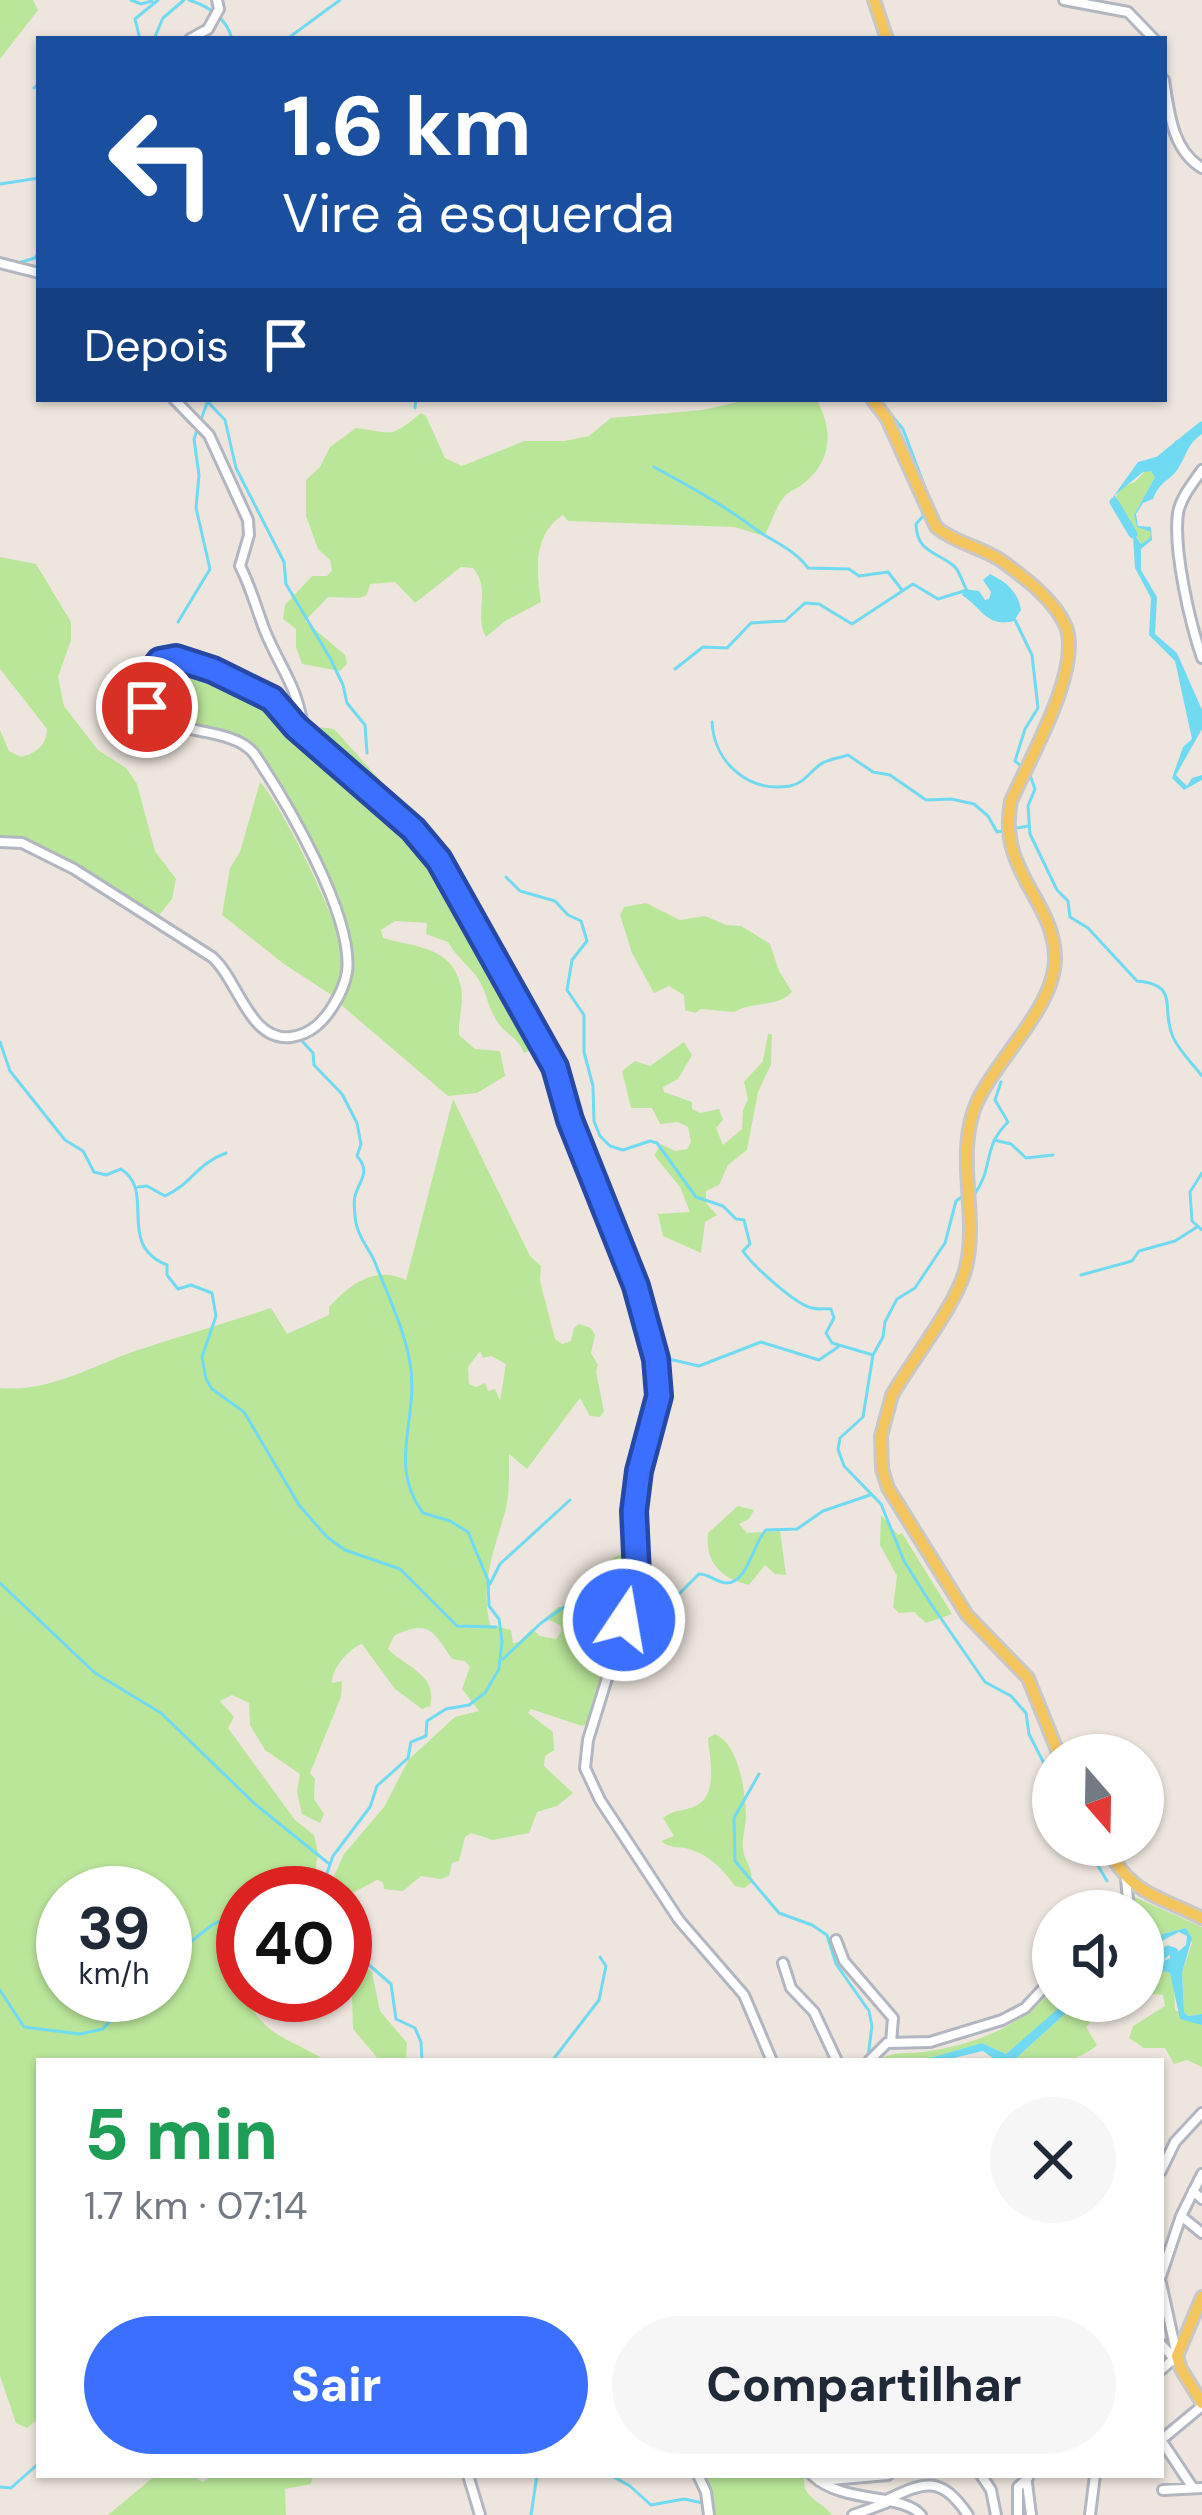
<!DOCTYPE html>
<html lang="pt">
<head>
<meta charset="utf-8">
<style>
  body { margin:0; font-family:"DM Sans",sans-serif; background:#f6f6f7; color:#1f2937; height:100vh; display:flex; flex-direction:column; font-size:45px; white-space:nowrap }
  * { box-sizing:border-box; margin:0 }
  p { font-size:39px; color:#747a83 }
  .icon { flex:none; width:66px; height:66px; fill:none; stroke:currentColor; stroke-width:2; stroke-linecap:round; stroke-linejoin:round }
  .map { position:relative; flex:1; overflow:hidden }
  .panel { position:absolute; left:36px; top:2058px; width:1128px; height:420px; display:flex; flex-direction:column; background:#fff; border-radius:0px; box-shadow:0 3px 9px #0004 }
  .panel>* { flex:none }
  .guide { position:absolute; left:36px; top:36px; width:1131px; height:366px; border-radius:0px; box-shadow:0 3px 9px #0004; background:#1a4fa0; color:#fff; overflow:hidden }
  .needle { width:78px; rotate:160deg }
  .buttons { position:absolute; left:1032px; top:1734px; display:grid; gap:24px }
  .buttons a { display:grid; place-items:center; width:132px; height:132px; border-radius:50%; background:#fff; box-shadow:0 3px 9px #0004; font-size:60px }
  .speed { position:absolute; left:36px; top:1866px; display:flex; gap:24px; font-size:60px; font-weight:700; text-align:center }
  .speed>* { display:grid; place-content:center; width:156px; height:156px; border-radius:50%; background:#fff; box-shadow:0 3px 9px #0004; line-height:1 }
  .speed small { font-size:30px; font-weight:400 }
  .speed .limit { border:18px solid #d22; background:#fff; color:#111 }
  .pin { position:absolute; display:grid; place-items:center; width:102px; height:102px; color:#fff; margin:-51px; border:6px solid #fff; border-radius:50%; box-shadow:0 3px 12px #0007 }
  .me { position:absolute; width:132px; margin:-66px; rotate:12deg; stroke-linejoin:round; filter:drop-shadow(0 0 9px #0008) }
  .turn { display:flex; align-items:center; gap:42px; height:252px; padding:0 48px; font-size:54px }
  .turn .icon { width:156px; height:156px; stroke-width:2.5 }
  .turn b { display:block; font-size:84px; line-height:102px }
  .then { display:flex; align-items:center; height:114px; padding:0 48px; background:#0003; gap:24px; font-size:45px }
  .round { display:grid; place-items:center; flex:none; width:126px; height:126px; border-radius:63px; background:#f6f6f7 }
  .head { display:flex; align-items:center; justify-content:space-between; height:204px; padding:0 48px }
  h1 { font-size:72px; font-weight:800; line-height:90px; color:#1e9e55 }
  .button { display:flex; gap:24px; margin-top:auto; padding:24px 48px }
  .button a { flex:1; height:138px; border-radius:72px; background:#3b6fff; color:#fff; font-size:48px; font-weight:800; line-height:138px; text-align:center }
  .button a+a { background:#f6f6f7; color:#1f2937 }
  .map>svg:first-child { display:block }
  .green { fill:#bae69a; fill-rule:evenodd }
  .water { fill:#6fdaf2; fill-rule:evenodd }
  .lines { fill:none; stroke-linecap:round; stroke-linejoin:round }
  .stream { stroke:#6fdaf2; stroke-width:3 }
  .river { stroke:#6fdaf2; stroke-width:9 }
  .minor-casing { stroke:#b2b6c0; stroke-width:14 }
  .major-casing { stroke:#c8c8c8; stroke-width:16 }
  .minor { stroke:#fff; stroke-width:8 }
  .major { stroke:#f5c55d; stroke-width:10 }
  .route-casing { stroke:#2648a6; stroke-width:30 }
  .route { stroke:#3b6fff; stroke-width:21 }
</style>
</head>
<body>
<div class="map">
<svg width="1202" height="2515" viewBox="0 0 1202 2515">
  <rect width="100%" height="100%" fill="#eee6de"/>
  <path class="green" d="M0,0h33l5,10 -38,49z
    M751,399h65c18,30 16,63 -13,85 -5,4 -11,6 -16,10 -11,9 -15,30 -23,42l-30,-9 -166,-6 -5,-6c-30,19 -27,56 -22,87l-36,19 -19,16c-13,-24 6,-46 -13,-69l-12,-1 -46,36 -20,-21 -25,2 -3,11 -8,3 -31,-1 -23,24 40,34 2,9 -7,7 -38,-7 -6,-17v-18l-13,-10 2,-14 27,-29h15l5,-6 -2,-10 -12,-11 -12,-33v-36l14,-13 10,-20 26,-19c38,5 33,11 65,-15l5,3 19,42 17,8 62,-25h41l24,-5 22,-18 92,-8z
    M1145,471l6,-1 4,7 -21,38 3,12 14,5 -1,6 -9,6 -26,-45 5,-11 15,-6z
    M0,557l36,7 35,58v18l-13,37 6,29 34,44 28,18 11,16 18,67 21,28 -4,20 -15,19c-48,-28 -101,-68 -157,-74v-114l9,21 12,6c15,-4 25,-11 26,-28l-47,-60z
    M174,663l10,1 84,38 46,51 110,99 84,138 25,59 -9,4c-6,-15 -17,-18 -25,-29 -9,-12 -11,-24 -16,-36 -7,-18 -26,-29 -35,-46l-22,-8 1,-11 -32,-2 -14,9 2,8c31,9 70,8 78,49 3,16 -3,33 -2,48l16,14 25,2 5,25 -28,17 -29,3 -108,-92c5,-21 11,-41 5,-63 -9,-38 -62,-166 -89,-190 -25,-23 -119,-8 -106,-63 3,-13 12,-20 24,-25z
    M301,725l33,4 46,51 -2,19z
    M260,782c22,23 78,138 82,169 3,17 -2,31 -6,47l-52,-34 -62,-49 8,-47 10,-16z
    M646,903l34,17 25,-4 21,9 15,1 15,9 14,9 9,27 13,21c-15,16 -40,9 -58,20l-33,-3 -6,4 -10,-3 -1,-15 -15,-9 -15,7 -22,-40 -12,-38 4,-8z
    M768,1034h4l-1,30 -13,28 -11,58 -19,15 -9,20 -13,6v12l11,12 -12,7 -4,31 -38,-17 -5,-22 32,-2 -10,-25 -26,-32 7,-11 14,7 12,-2 4,-7 -3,-15 -10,-5 -18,2 -8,-16h-21l-9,-37 13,-10 15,5 34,-24 8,13 -14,24 -15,8 1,5 28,10v7l8,4 19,-4 4,11 -7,8 7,17 19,-16 1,-19 5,-11 -4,-17 19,-21z
    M453,1099l77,157 11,10 -1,15 15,58 7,5 9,-3 3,-13 5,-4 12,4 4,7 -4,18 7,12 -2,7 8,39 -4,6 -10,-1 -10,-18 -53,71 -18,-15c0,18 1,39 -4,58 -11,39 -25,71 -15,113l21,5 2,13 6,-1 13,-13 8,7 16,3 6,-8 -2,-6 -15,-7 13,-11c35,2 28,-47 74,-56l1,40 -43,133 -8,2 -51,-17 -3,4 25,19 1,18 -9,6 -1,10 29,27 -16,13 -20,6 -8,21 -36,7 -22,-7 -6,4 -6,24 -7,2 -3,13 -8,3 -20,-3 -18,15 -19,-2 -1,-7 -6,-2 -32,17v-4h-19l18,-39 40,-47 25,-48 46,-42 24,-6 -17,-22 8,-22 -5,-6 -13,-2c-18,-26 -22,-41 -58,-23l-6,13c19,19 50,26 42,57l-8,3 -27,-20 -33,-45c-13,4 -31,26 -30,39l10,-2 -1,16 -31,76 5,6 -1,20 10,15 -4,9 -18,-9 -5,-22 3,-18 -35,-24 -15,-25 -1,-22 -17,-8 -12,6 14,16 -6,11 67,92 19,15 4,18 -6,40h-69v102h4c12,41 48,45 79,66h-287v357l-12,10 -11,-5 -16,-47v-988c50,4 90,-21 135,-37 45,-15 91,-28 136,-43l16,26 42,-19v-8c21,-23 46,-42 77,-27zM480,1351l3,7 8,-2 15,8 -6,37 -5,-12 -7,2 -3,-8 -9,4 -7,-3 -1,-17zM63,1893h102v102h-102z
    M738,1506l16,4 -5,9 -10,5 8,9 33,-2 6,44 -11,-1 -10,-9 -16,20c-28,-7 -44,-22 -41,-52z
    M881,1515l17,20 4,-2 50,81 -26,9 -12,-11 -15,1 -6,-6 4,-31 -17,-31z
    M715,1734c25,11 31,61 31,85 -1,9 -4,20 -3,29 1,15 11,19 8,35l-7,5 -9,-2c-12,-16 -25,-31 -46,-37 -12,-3 -18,0 -28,-8l13,-5 -11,-18c10,-8 15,-6 27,-10 30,-8 20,-47 18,-70z
    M1130,1895l72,32v87l-14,2 -4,-4 -2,-39 10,-30 -6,-15 -24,6 -19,33v-56h-11z
    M345,1949l27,23 8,39 27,32 -1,18h-26l-27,-32 -1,-35 -7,-10z
    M1163,1971l7,2 4,9 1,28 27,15v42l-15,-7 -13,4 -9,-16h-21l-15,-10 4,-12 32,-20 -2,-11 -20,-2v-17z
    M1053,1989v12h14c-15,16 -43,38 -61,53l-24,-11 -62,18h-44c16,-10 29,-7 47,-9 50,-7 96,-24 130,-63z
    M1079,2001h31l-24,26 11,18c-24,22 -55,16 -84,16z
    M156,2475h36l10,7 13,-7h98l-2,9 -26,5 1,26h-178z
    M705,2475h100c-6,22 16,25 27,40h-116z"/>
  <path class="water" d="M1202,422v12c-14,9 -15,20 -23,33 -8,14 -19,13 -26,32l-10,4 -7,11 2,12 13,1 1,13 -11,9v21l16,27 -2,37 22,19 25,57v19l-26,46 11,11 5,-8 10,-3v5l-18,10 -12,-12 11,-31 9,-8 -17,-78 -26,-26 2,-37 -16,-30 -2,-33 -17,-23 -3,-15 25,-35 39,-11 -2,-10 17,-7zM1151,471l4,6 -21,38 3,12 14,5 -1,6 -9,6 -21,-31 -5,-18 28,-23z
    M990,574c16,8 28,17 31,36l-7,11c-27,7 -32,-13 -52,-26l2,-6 15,2 6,9 4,-1 2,-7 -8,-12z
    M1186,1928l6,10 -10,35 2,39 4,4 14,-2v11l-22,-6 -10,-46 -7,-2 -20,5v-9l19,-33zM1179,1932l8,4 -1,9 -15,13 -16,6 5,-22z
    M1067,2001h12l-66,60h-16l-14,-10 -42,10h-21l62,-18 24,11z"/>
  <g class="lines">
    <path class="stream" d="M131,0l10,4 11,-3
      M189,0c20,6 38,19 43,39
      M140,39l-5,-20 23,-19
      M154,39l9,-21 21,-18
      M287,39l53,-39
      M34,88l5,-4
      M0,184l39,-6
      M15,264l20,-6 4,-6
      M205,399l20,21 11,48 48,94 2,22 44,74 13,27 4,18 18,22 2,28
      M415,408l1,-9
      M886,409l17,20 27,72
      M654,467c35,19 68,37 100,61 19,14 39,20 54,40l41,1 10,7 29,-4 14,18
      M924,515l-8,9c1,29 20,27 38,42 6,5 9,19 14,26
      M1015,620l17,35 6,53 -13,21 -10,32 9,7
      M178,622l32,-53 -14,-61 3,-33 -5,-36 13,-36
      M675,669l28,-22 24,1 24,-25 34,-2 20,-18 14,1 33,20 61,-40 25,15 26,-8
      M712,722c2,40 36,71 78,64 15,-3 20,-15 31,-22 7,-5 19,-6 27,-9l25,17 17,3 36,25 25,-1 23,5 14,12 9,16 31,-6
      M1030,775l5,14 -7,17 2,28 27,56 11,11 2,16 18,11 49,53c44,4 23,27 36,56 6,14 20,27 29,39
      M506,877l14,14 35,10 13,14 13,6 6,20 -15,19 -5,30 17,25v37l9,34 1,35 6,15 10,10 13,4 27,-9 7,2 39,54 27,9 13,13 8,1 6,24 -7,7c9,14 53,54 69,57 6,2 13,0 19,1l3,9 -8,15 6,10 41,12
      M302,1041l11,12 1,12 28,29 15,29 4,21 -4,12c14,16 3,23 -2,40 -2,6 0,20 1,27 3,17 15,27 20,42 13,33 31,70 35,105 6,53 -23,96 12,143l27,8 18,11 20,48 1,26 10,13 3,22 -3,28 -14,24 -16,12 -23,4 -19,12 -1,15 -15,6 -3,16 -31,28 -7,21 -37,49 -13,37
      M0,1042l10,29 55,69 18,11 11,21 12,3 15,-6c36,23 -6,75 46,96v10l11,14 13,-4 21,8 4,23 -14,41 4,22 6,10 32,23 55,93 28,32 18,13 55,19 57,57 39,1
      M994,1140l17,4 15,14 27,-3
      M1202,1173l-12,19 2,29 10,9
      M138,1187l9,-1 18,10c28,-13 31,-32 61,-43
      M974,1195c21,-29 7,-46 34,-73l-13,-22 6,-18
      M963,1196l-7,5 -11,42 -30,45 -18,11 -12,23 -2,15 -10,18 -10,62 -23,21 -2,11 6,17 37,38 23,57 27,43 54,78 26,14 15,17 3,21 24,47
      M1081,1275l51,-14 7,-10 36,-10 22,-14
      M660,1357l39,9 62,-24 58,18 19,-13
      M0,1583l95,90 66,40 94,91 73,59
      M490,1584l10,-20 70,-64
      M662,1642l-3,-28 40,-40c11,0 16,8 27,9 22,1 27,-41 40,-53l31,-1 26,-18 47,-16
      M503,1659l38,-36 49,-34 30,-12
      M759,1774l-25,44 1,43 44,52 33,12 15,10 9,29 33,47 3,15 -4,31
      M1086,1845l21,36
      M1156,1939l8,13
      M345,1944l46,40 5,35 19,9 6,14 1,19
      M165,1962l47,-37 31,-16
      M0,1990l24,37 56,7 23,-5 28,-34
      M552,2061l47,-61 7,-34 -6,-9
      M610,2475l20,11 21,19 33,-6 19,4
      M0,2487l11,1 28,-25
      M531,2515l6,-40"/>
    <path class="river" d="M1161,459l41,-33
      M1114,502l19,32
      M1143,1972l25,-22 6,2 2,14"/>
    <g class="minor-casing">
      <path id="minor" d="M1064,0l64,12 26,27
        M190,39l18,-10 11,-20 -2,-9
        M1164,80c5,32 8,70 38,88
        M0,263l39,10
        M174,399l35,36 39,85 1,15 -9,31c11,21 16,42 25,65 17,41 32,53 39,101
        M1202,470c-9,13 -21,27 -24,43 -5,37 12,110 24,145
        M0,842l22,1 52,26 138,88c26,22 37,85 79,80 20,-3 32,-15 42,-31 7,-11 12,-22 14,-34 7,-56 -61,-171 -92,-217 -24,-35 -114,-14 -110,-62 0,-13 7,-23 16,-32l23,-3 83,37 37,38 110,96 38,52 103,186 15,53 66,166 20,73 3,29 -20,83 -5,40 1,76 -47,153 -3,28 15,32 79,120 65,75 28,66
        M1126,1878l3,33
        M836,1940l8,21 49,57 -2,25
        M783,1963l8,25 23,24 23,49
        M869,2061l18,-18 43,-1 72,-22 23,-12 28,-30
        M1161,2171l14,-29 27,-29
        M1193,2191l9,8
        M1181,2216l21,17
        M1161,2276l20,-60 21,-42
        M1161,2283l16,73 -16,14
        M1161,2344l15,17
        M468,2475l12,40
        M698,2475l8,17 3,23
        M812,2475c30,29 90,18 109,40
        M981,2475l10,15 5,25
        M1026,2475l5,40
        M819,2481l69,-6
        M1193,2488l-32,-48 41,-34
        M1163,2490l39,-2
        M884,2501c40,-19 56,-27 84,14
        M853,2515l33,-12
        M1018,2515v-28l10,-9
        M1090,2515l5,-40"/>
    </g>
    <g class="major-casing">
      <path id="major" d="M874,0l13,39
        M872,399l15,20 49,108c19,16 45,20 66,34 23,17 53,39 64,66 16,43 -37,133 -55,174 -14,70 43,99 44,156 1,49 -58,101 -78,145 -23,52 2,112 -11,165 -8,36 -54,93 -74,128l-11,41 1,33 6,19 79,127 61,63 31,77
        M1106,1845c24,50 51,50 96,73
        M1202,2297l-25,59 4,13 21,34"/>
    </g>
    <use href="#minor" class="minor"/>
    <use href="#major" class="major"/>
  </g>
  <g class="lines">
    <g class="route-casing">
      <path id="route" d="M147,707l-2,-14 5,-19 10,-13 16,-3 37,12 59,29 24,28 117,102 26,31 116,207 15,53 66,166 20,73 3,37 -20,75 -5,40 3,64 -13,45"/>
    </g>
    <use href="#route" class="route"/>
  </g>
</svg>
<div class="buttons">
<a><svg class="needle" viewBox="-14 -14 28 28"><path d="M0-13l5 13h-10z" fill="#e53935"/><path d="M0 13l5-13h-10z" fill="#747a83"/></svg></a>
<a><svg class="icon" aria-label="sound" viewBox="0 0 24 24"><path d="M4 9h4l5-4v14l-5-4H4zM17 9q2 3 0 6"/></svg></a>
</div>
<div class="speed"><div>39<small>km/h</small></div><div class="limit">40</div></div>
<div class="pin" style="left:147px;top:707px;background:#d93025"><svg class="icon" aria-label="arrive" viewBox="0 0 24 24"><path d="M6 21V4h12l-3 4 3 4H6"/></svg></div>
<svg class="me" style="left:624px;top:1620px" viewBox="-20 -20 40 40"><circle r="17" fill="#3b6fff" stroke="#fff" stroke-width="3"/><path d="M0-11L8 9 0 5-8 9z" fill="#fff"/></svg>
<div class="guide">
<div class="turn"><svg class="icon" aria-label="left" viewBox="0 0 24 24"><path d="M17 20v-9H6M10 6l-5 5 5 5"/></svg><div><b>1.6 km</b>Vire à esquerda</div></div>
<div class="then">Depois<svg class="icon" aria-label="arrive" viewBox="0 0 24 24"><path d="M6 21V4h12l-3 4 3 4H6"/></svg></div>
</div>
<section class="panel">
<div class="head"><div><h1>5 min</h1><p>1.7 km · 07:14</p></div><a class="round"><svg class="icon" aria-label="close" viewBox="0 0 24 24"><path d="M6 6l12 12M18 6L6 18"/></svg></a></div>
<div class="button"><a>Sair</a><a>Compartilhar</a></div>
</section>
</div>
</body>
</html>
